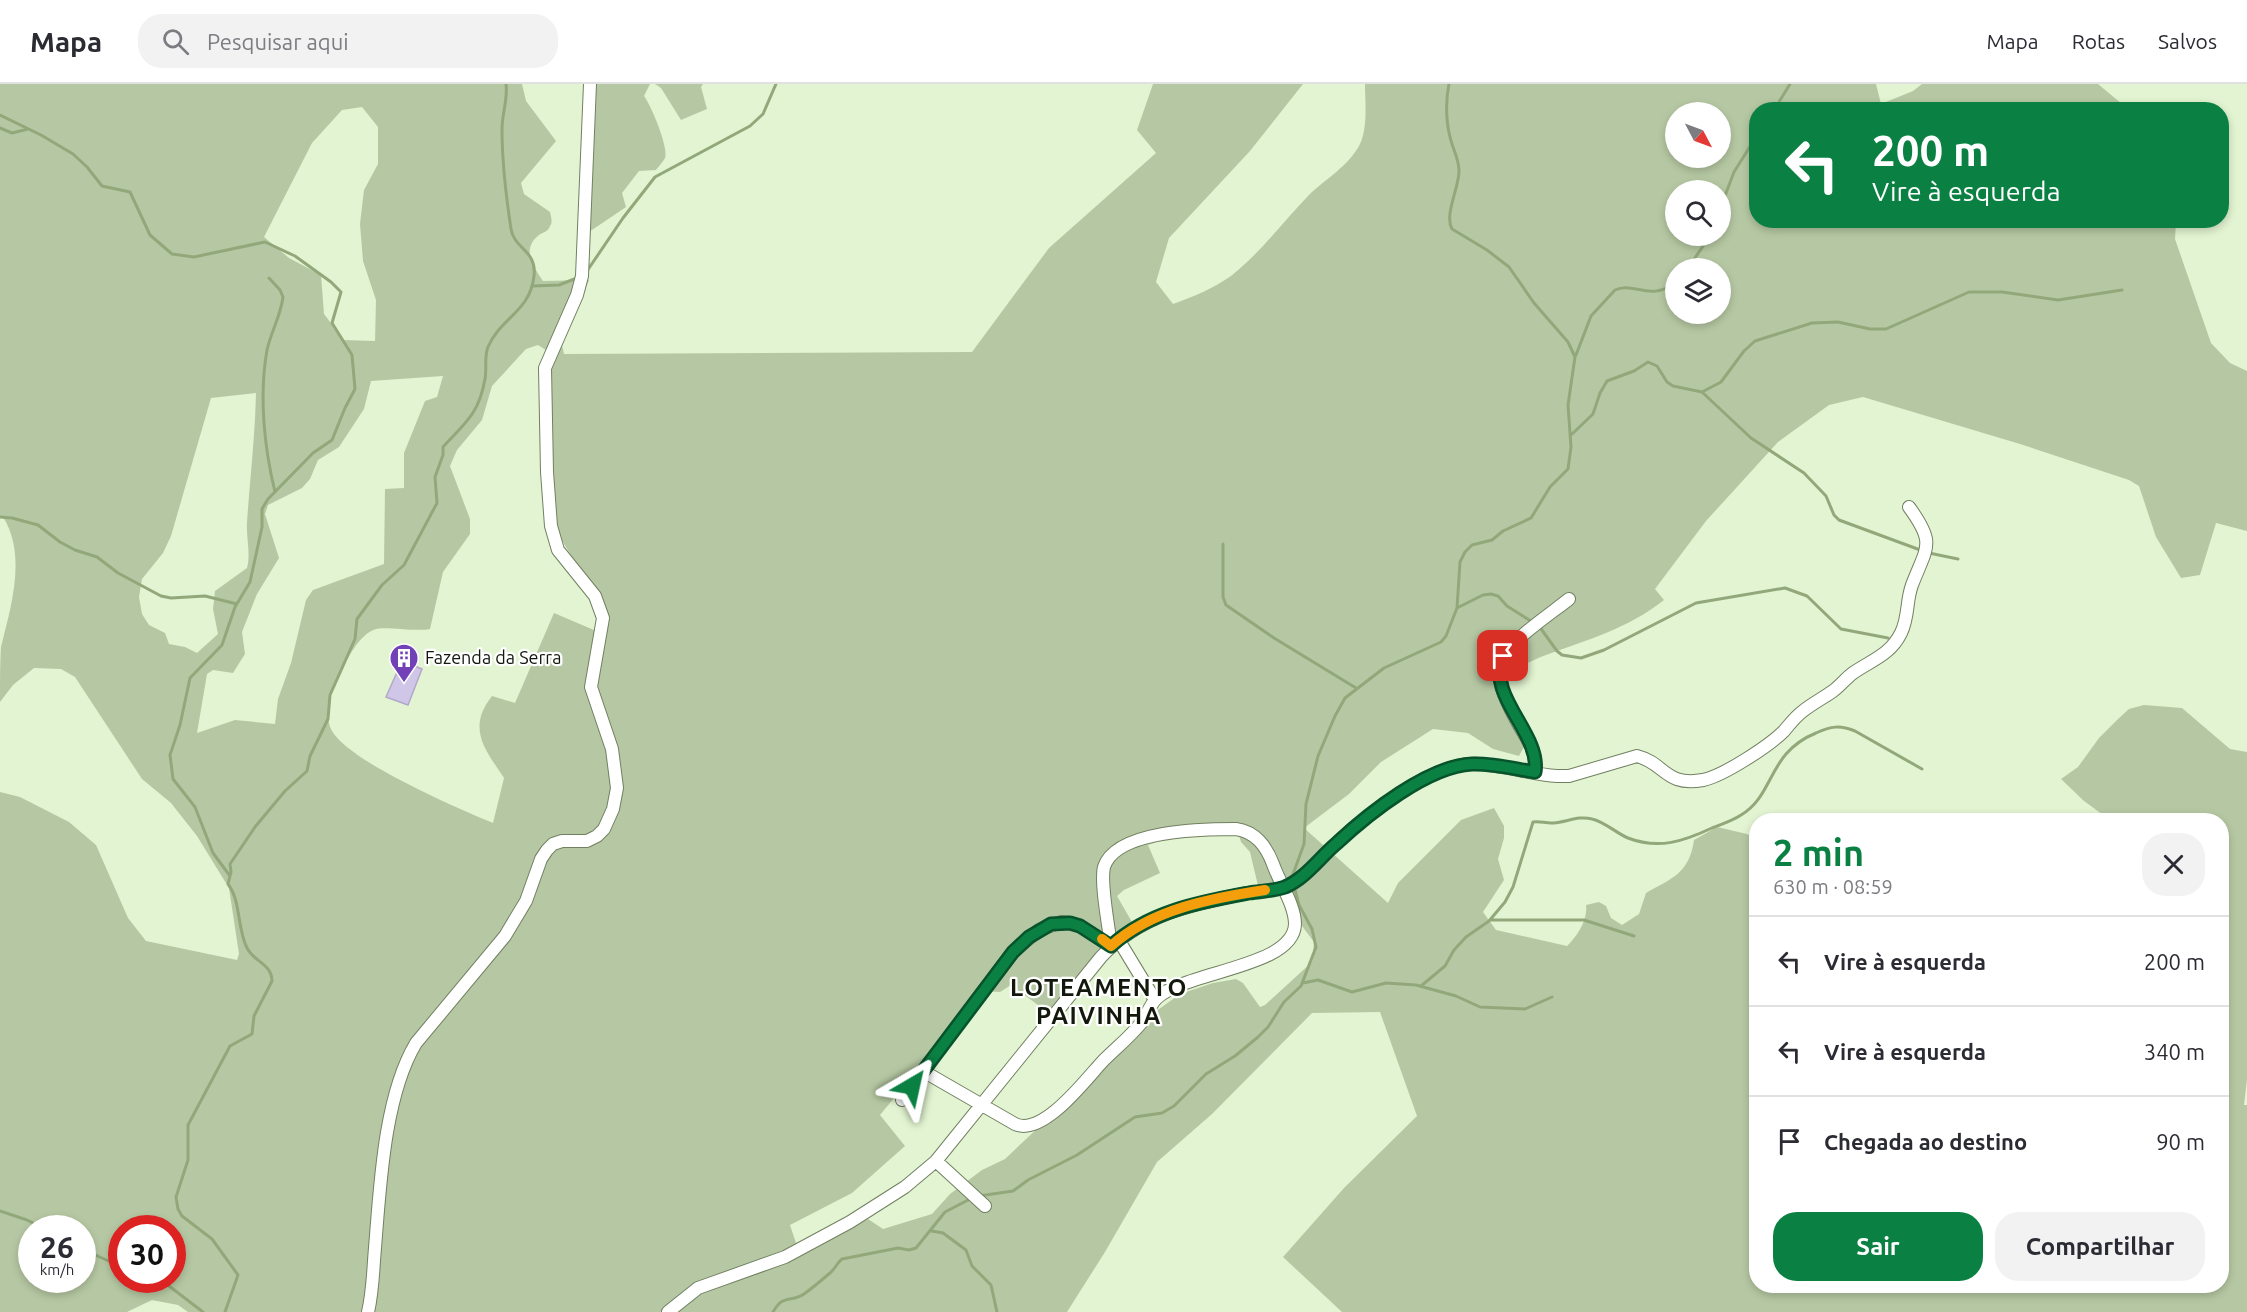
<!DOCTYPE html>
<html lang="pt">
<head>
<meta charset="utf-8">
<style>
  body { margin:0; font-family:Ubuntu,sans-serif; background:#f2f2f3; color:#2b2b33; height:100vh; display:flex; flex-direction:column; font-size:22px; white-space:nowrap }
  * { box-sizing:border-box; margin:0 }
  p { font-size:20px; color:#7c7c81 }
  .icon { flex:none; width:33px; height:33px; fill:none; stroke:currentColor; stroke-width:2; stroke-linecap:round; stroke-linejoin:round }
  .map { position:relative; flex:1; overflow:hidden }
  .sheet { position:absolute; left:1749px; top:729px; width:480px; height:480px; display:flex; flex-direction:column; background:#fff; border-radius:24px; box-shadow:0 3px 9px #0003 }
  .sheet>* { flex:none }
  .guide { position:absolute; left:1749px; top:18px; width:480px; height:126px; border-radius:24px; box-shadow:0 3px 9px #0003; background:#0b8043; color:#fff; overflow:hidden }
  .needle { width:39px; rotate:131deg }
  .tools { position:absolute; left:1665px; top:18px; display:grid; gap:12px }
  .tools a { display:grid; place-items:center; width:66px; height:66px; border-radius:50%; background:#fff; box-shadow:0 3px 9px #0003; font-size:30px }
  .speed { position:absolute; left:18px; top:1131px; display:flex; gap:12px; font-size:30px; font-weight:700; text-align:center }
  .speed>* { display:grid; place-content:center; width:78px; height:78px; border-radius:50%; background:#fff; box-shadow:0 3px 9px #0003; line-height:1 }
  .speed small { font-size:15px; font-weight:400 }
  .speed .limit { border:9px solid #d22; background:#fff; color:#111 }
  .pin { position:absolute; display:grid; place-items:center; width:51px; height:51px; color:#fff; margin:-26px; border-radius:12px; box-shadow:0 3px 9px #0006 }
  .me { position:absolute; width:66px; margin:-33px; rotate:36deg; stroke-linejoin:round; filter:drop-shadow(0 0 4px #0008) }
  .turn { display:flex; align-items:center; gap:21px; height:126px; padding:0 24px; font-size:27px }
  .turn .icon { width:78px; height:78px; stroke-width:2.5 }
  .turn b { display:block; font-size:42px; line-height:51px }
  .round { display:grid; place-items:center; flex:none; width:63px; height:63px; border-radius:24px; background:#f2f2f3 }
  .headline { display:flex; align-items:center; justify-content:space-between; height:102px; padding:0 24px }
  h1 { font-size:36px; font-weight:700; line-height:45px; color:#0b8043 }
  .action { display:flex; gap:12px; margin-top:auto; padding:12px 24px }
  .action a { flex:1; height:69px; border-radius:24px; background:#0b8043; color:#fff; font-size:24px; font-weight:700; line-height:69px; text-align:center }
  .action a+a { background:#f2f2f3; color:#2b2b33 }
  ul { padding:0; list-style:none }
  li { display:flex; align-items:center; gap:18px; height:90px; padding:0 24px; border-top:2px solid #e1e1e2 }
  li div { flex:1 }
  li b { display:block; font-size:22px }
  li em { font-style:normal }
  header { display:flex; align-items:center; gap:36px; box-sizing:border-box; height:84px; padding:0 30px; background:#fff; border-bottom:2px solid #e1e1e2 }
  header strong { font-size:28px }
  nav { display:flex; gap:33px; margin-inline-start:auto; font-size:21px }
  .search { width:420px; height:54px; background:#f2f2f3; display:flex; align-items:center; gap:15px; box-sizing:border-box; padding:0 21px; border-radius:24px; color:#7c7c81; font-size:22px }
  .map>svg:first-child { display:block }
  .green { fill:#b6c8a3; fill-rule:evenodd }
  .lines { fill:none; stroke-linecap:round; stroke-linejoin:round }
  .stream { stroke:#92a87b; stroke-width:3 }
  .building { fill:#d0c6e8; stroke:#b2a8ca; stroke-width:1.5 }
  .minor-casing { stroke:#718061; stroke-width:14 }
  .minor { stroke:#fff; stroke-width:12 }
  .route-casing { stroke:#07532c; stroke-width:15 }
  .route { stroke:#0b8043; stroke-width:10 }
  .slow { stroke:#f59e0b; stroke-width:10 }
  .labels { text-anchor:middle; stroke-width:4.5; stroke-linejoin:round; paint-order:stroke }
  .poi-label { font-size:18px; fill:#12180c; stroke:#fff; text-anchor:start }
  .district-label { font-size:24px; font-weight:bold; letter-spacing:1.5px; fill:#12180c; stroke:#fff }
</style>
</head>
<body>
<header>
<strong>Mapa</strong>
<div class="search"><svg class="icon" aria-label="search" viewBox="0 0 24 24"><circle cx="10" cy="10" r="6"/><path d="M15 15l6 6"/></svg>Pesquisar aqui</div>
<nav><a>Mapa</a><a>Rotas</a><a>Salvos</a></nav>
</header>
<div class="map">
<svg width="2247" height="1228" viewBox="0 0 2247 1228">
  <rect width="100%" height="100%" fill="#e2f4d1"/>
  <path class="green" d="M0,0h522l4,17 30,40 -35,42 3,11 26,18c1,5 3,10 0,14 -2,6 -7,6 -11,9 -18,14 -6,31 4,46l46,-1 -27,65 2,9 408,-2 77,-104 107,-95 -19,-23 16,-46h150l-53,67 -81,87 -13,44 17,22c20,-7 41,-16 58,-28 29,-23 51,-53 77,-80 17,-17 41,-30 52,-52 8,-17 5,-42 5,-60h511l5,20 32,-13 9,-7h176l30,25 -372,1v110l420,1 -1,18 36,104 19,20 17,8v160l-31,-8 -16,52 -19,3 -25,-41 -17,-51 -10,-6 -109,-36 -157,-47 -34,8 -51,37 -72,79 -51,68 9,11c-35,28 -77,40 -118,55 -14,5 -24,13 -39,13l-8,7 28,66 -8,15 -26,-7 -25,-16 -35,-4 -52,33 -32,32 -45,34 84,75 10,-20 63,-63 33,-12 10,18v12l-6,21 6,21 -21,32 13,18 71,16c10,-10 21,-26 19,-41l13,-3 7,4 5,12 11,7 17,-11 7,-21c26,-15 43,-19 48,-53l23,-13 30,7 9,5v447h466v-466h-112l-26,-19 -23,-22 17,-12 21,-29 19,-19 11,-10 15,-4 38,3 48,41 17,3v327l-3,26h3v207h-905l-59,-55 61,-69 73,-72 -37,-104 -68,1 -100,101 -55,48 -52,90 -38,60h-879l-10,-7 -26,-5 -25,12h-127v-520l20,5 49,25 27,23 32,73 18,23 91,19 2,-6 -10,-66 -32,-52 -26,-33 -29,-24 -67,-102 -14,-8 -27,-1 -21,17 -13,17c0,-17 0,-39 1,-55 10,-41 26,-92 2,-130l-3,-1zM362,23l16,20v37l-14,26 -4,34 3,37 13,39 -1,41 -31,-1 -20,-26 -3,-39 -32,-17 -25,-21 48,-94 30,-33zM1676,28h44v46h-44zM1676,106h44v46h-44zM1676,184h44v46h-44zM538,261l14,9 -3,80 9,100 48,79 -5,20 -47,-20 -39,90 -23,-7c-25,32 -8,52 12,82l-11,45c-36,-15 -143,-61 -161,-92 -9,-15 -1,-43 7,-57 8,-14 20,-40 37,-45 9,-3 40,3 54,0l13,-57 27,-38v-15l-20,-53 7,-16 25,-30 10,-34 34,-37zM443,292l-6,21 -12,4 -21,52v35l-19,1 -1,75 -71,26 -7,10 -15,63 -13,36 -3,25 -40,-4 -38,13 10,-59 6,-4 20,3 12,-19 -3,-22 15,-38 22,-36 -14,-44 3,-9 34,-17 8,-9 8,-19 21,-13 25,-38 7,-28zM256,309c-1,44 -6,86 -9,129 -1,16 4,31 0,46l-32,23 -2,18 5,25 -21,19 -12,-6 -16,-3 -4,-11 -16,-8 -7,-11 -3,-17 3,-18 21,-26 8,-17 40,-138zM1236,742l5,16 9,10 10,42h24l9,20 21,28 -2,20 -47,43 -5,2 -17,-24 -7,-4 -23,4 -33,11 -50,36 -89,95 -36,34 -23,11 -32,24 -18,20 -49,15 -15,-10 -68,36 -10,-30 62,-32 53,-47 -25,-31 102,-124 18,1 11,-7 43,32 82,-88 -19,-33 7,-6 36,-17 -12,-28 47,-15zM32,1144h50v52h-50zM122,1144h50v52h-50z
    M595,0h55l-6,12c7,9 25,52 21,62 -2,4 -7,9 -9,12l-17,1 -17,22 4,14 -37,25z
    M655,0h48l-2,3 6,22 -26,11 -20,-32z"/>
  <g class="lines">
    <path class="stream" d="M1774,26l16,-26
      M0,31l41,20 32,19 14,13 15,19 28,6 20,43 22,19 22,3 71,-15 30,14 36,26 10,10 -9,31 20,32 3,34 -10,19 -13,32 -19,13 -45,46 -6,10v18l-12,55 -15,25 -13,38 -32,33 -10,47 -10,30 3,24 22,28 18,46 17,23
      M0,44l12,5 16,-4
      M1720,125l14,-37 22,-35
      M1688,184l22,-32
      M587,187l36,-53 32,-41 95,-51 13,-12 13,-30
      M269,194l11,12 3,7c-2,18 -12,35 -16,53 -8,45 -3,97 8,142
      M533,202l26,-1 18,-7
      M1576,271l15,-39 24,-26c18,-9 34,12 61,-7
      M1702,308l49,46 53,35 22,23 8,19 5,5 84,31
      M1571,351l22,-21 7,-21 7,-12 27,-10 14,-9 9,4 10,16 6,4 29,6 19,-10 23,-31 11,-10 57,-18 26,-1 32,7h16l83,-37h33l56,8 64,-10
      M0,433l12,1 26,7 22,17 15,8 22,7 21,16 43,23 10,2 34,-2 32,8
      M1223,460v53l3,8 48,33 82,50
      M1929,469l29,6
      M1457,524l26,-13 8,-1 7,2 9,10 27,17
      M1539,542l18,25 5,4 19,3 23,-8 92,-47 89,-15 22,8 34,33 47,9
      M1292,793l12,-33 2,-40 12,-48 17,-40 10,-18 39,-30 57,-26 5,-6 11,-28 3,-46 5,-10 7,-7 20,-5 11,-9 28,-13 19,-31 18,-18 3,-22 -3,-42 7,-48 -7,-15 -34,-39 -25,-36 -22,-17 -35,-21c-8,-14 7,-41 7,-58 0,-10 -4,-18 -7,-27 -6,-18 -7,-41 -3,-60
      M1491,836h93l50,16
      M1303,899l15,-3 34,12 34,-9 30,2 40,11 24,11 45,2 27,-12
      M1421,902l24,-20 9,-16 12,-13 23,-16 16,-19 8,-15 20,-65c6,-1 12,1 18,1 14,0 27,-8 41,-4 13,3 24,14 36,19 31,12 56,3 84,-10 10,-4 20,-7 29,-13 34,-20 26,-62 75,-82 15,-7 24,-8 39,-2l67,38
      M979,1112l34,-5 15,-11 49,-25 58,-38 27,-4 12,-7 32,-32 29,-18 23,-19 10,-10 16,-25 17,-16 15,-39 -4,-18 -13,-24 -5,-19
      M0,1127l27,9 16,8
      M932,1147l11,2 23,17 6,16 19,19 6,27
      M82,1165l40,18
      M151,1196l18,6 34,26
      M225,1228l13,-37 -26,-36 -30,-23 -4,-7 -2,-12 12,-37v-35l42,-79 22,-12 2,-18 18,-35c0,-17 -18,-19 -25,-33 -10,-20 -6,-47 -19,-64l3,-12 -1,-8 25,-37 30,-36 22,-20 3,-15 18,-37 2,-24 25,-56 2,-20 25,-34 22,-20 33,-62 -2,-26 8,-22v-8c22,-24 36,-33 42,-68 2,-10 -1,-23 3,-32 13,-30 42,-35 46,-71 3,-26 -20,-27 -23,-47 -5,-33 -9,-66 -9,-100 0,-16 6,-29 4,-45
      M773,1228c11,-19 18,-9 31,-18 7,-5 19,-15 26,-21 5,-4 7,-10 12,-14l56,-11 11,2 7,-2 29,-36 25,-13"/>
  </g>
  <path class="building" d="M402,577l20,8 -14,36 -22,-8z"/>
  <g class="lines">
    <g class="minor-casing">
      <path id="minor" d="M1535,688c3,-19 -7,-31 -16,-47 -8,-14 -23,-43 -20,-60 5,-21 53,-52 70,-66
        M1236,745c20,3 30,17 37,35 6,18 22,41 22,60 -1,44 -112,47 -139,75 -6,6 -9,16 -14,23 -12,15 -26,26 -39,39 -17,18 -60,76 -88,63l-92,-53 90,-119 26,-22 22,-8 9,1 10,3 31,20c-2,-18 -11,-63 -7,-79 12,-37 99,-38 132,-38z
        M1118,855l37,61
        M902,1016l21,-29
        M936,1077l49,45
        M368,1228c5,-21 5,-42 7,-64 5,-61 9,-152 41,-205l89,-107 21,-35 15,-42 6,-9 6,-6 9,-3h25l10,-5 7,-7 9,-20 4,-21 -5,-39 -21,-62 12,-69 -8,-22 -37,-46 -7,-24 -4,-54 -2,-104 32,-73 5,-19 8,-192
        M668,1228l30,-24 87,-31 65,-35 55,-35 31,-26 165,-204c39,-42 93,-54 147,-64 13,-2 29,-2 40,-8 22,-11 37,-32 55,-48 31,-27 94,-78 138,-73 25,2 50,10 76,12h12l68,-20c28,7 28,31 66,24 20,-4 66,-34 81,-49 6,-7 11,-14 19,-20 9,-7 20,-13 30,-20 7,-5 13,-13 20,-18 19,-13 37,-18 48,-40 8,-16 5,-32 11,-48 15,-39 24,-41 -3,-78"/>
    </g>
    <use href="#minor" class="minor"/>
  </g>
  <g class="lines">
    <g class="route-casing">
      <path id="route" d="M912,1002l101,-134 16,-15 22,-13 19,-1 10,3 31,20c38,-35 90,-44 138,-53 12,-2 25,-2 36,-6 21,-9 35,-30 52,-44 31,-29 91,-77 135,-79 20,-1 43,5 63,8 6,-39 -49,-75 -32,-116"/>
    </g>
    <use href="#route" class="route"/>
    <path class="slow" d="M1102,855l9,7c41,-37 101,-48 154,-56"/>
  </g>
  <defs>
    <g id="building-pin" transform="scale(1.5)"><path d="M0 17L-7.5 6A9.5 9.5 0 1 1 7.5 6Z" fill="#7241b8" stroke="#fff"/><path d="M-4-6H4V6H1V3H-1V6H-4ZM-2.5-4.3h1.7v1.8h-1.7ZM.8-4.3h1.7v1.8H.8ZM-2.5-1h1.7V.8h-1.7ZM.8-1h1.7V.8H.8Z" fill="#fff"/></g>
  </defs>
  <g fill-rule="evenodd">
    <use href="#building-pin" x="404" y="574"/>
  </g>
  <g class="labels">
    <g class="poi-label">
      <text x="425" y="580">Fazenda da Serra</text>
    </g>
    <g class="district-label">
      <text x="1099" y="912">LOTEAMENTO<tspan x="1099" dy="28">PAIVINHA</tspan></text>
    </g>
  </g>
</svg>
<div class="tools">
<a><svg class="needle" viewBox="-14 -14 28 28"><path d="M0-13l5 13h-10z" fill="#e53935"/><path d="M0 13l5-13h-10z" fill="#7c7c81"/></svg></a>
<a><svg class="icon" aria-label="search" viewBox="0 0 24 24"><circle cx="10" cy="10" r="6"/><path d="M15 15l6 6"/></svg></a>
<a><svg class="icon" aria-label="layers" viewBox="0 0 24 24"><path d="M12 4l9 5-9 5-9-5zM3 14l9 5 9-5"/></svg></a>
</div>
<div class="speed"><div>26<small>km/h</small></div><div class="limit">30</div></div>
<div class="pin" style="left:1503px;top:572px;background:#d93025"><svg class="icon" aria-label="arrive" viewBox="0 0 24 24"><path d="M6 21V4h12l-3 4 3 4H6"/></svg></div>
<svg class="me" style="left:912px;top:1002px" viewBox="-20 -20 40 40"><path d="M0-17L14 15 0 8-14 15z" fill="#0b8043" stroke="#fff" stroke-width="4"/></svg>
<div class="guide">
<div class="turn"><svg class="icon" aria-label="left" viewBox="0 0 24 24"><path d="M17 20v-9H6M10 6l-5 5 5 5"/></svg><div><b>200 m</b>Vire à esquerda</div></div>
</div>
<section class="sheet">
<div class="headline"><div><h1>2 min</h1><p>630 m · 08:59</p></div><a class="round"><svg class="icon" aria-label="close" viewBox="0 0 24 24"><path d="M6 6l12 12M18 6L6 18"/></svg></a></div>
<ul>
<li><svg class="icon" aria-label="left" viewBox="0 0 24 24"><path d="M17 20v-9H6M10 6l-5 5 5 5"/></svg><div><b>Vire à esquerda</b></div><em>200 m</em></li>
<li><svg class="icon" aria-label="left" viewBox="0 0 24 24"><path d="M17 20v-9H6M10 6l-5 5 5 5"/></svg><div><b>Vire à esquerda</b></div><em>340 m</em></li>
<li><svg class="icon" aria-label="arrive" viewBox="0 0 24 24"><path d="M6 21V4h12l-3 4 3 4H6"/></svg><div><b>Chegada ao destino</b></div><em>90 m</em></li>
</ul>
<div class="action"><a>Sair</a><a>Compartilhar</a></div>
</section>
</div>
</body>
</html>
